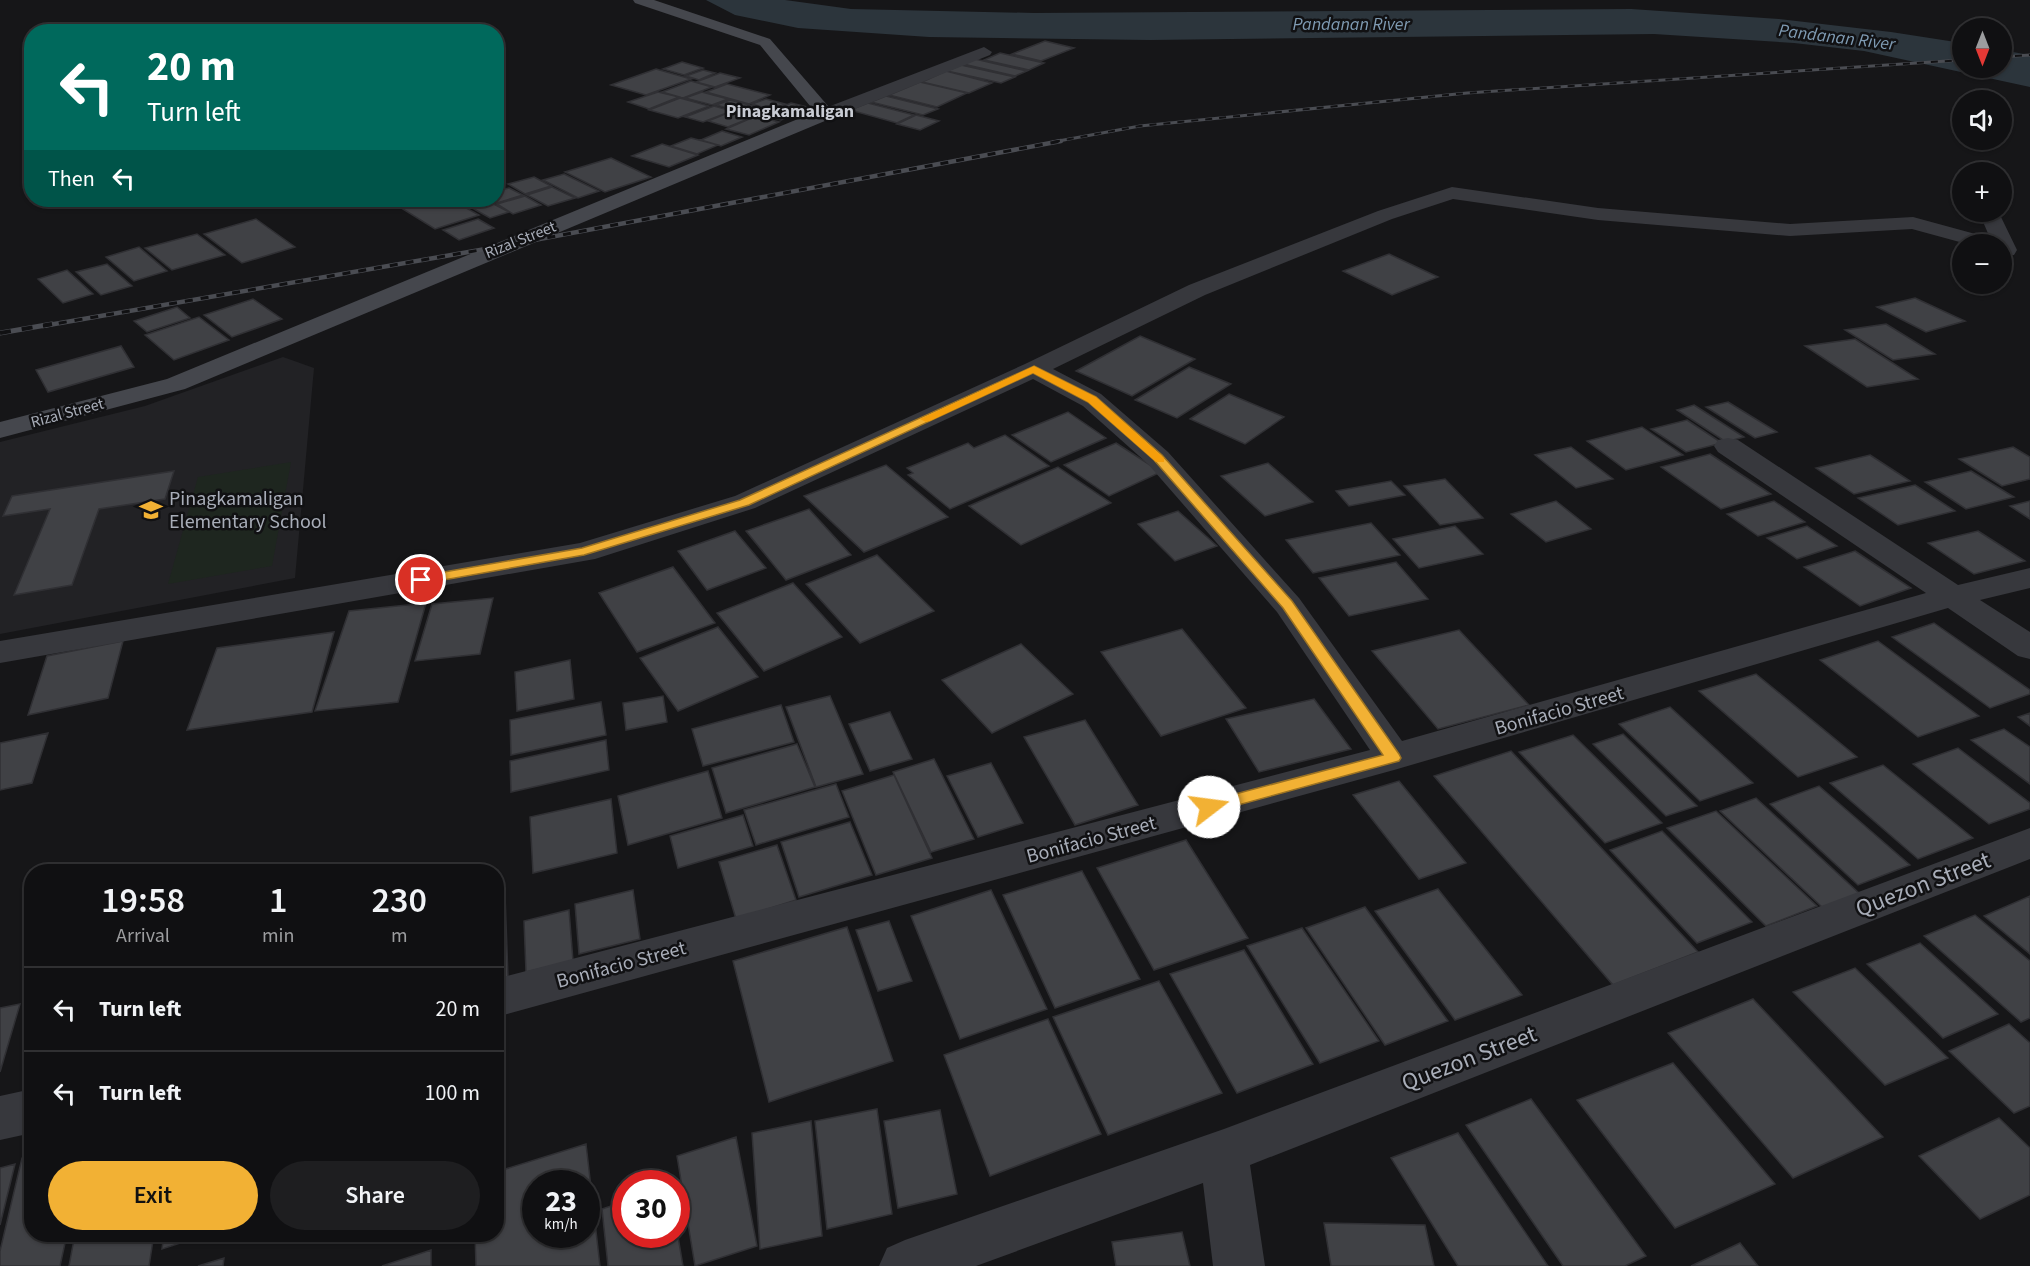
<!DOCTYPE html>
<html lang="en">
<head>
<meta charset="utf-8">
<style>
  body { margin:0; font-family:"Source Sans 3",sans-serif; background:#1e1e20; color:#f1f3f6; height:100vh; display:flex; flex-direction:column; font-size:22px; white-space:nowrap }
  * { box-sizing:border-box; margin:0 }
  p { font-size:20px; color:#9c9d9f }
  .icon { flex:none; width:33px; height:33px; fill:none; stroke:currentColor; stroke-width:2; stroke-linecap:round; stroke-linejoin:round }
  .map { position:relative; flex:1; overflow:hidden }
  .sheet { position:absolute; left:24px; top:864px; width:480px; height:378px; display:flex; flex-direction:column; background:#101012; border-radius:24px; box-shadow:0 2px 4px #0004,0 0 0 2px #303032 }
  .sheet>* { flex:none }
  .top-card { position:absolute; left:24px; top:24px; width:480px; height:183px; border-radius:24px; box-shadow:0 2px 4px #0004,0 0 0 2px #303032; background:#00695c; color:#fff; overflow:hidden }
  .needle { width:39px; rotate:180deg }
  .tools { position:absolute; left:1952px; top:18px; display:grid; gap:12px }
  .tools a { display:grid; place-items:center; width:60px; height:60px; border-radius:50%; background:#101012; box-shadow:0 2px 4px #0004,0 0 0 2px #303032; font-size:30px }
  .speed { position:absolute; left:522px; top:1170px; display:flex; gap:12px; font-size:30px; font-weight:700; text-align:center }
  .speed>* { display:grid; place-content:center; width:78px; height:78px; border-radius:50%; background:#101012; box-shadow:0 2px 4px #0004,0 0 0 2px #303032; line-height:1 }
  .speed small { font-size:15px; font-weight:400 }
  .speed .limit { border:9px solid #d22; background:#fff; color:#111 }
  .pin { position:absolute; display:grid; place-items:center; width:51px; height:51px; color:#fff; margin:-26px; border:3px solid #fff; border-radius:50%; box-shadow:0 2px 6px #0007 }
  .me { position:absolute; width:66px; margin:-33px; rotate:75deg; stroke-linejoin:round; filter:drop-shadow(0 0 4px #0008) }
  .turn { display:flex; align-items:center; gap:21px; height:126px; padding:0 24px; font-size:27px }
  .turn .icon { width:78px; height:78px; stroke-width:2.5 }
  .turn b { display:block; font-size:42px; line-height:51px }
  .then { display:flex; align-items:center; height:57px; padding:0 24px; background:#0003; gap:12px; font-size:22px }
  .eta { display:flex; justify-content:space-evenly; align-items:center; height:102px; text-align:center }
  .eta b { font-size:36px; font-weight:600; line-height:42px }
  .cta { display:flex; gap:12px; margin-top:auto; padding:12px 24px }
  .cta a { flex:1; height:69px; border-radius:36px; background:#f2b134; color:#111; font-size:24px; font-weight:600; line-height:69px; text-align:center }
  .cta a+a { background:#1e1e20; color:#f1f3f6 }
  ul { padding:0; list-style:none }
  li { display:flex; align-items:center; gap:18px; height:84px; padding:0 24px; border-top:2px solid #303032 }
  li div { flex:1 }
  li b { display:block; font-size:22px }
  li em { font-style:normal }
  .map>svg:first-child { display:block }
  .built { fill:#222225 }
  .green { fill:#1e261f }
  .water { fill:#2c353c }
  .building { fill:#404145; stroke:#303034; stroke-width:1.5; fill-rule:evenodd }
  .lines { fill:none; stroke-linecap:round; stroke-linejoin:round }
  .street { fill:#37383d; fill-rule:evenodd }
  .secondary { fill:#45474d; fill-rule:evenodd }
  .rail-far2-casing { stroke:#4a4c52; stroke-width:3 }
  .rail-far1-casing { stroke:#4a4c52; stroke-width:4.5 }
  .rail-casing { stroke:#4a4c52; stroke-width:5 }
  .rail-far2 { stroke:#111113; stroke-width:2; stroke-dasharray:7; stroke-linecap:butt }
  .rail-far1 { stroke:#111113; stroke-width:3; stroke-dasharray:8; stroke-linecap:butt }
  .rail { stroke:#111113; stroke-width:4; stroke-dasharray:11; stroke-linecap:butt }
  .route { fill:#f2b134; stroke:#9d7322; stroke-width:1.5 }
  .slow { fill:#f59e0b }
  .labels { text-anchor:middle; stroke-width:5; stroke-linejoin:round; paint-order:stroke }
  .far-street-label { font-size:16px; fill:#a8adb8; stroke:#111113 }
  .far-water-label { font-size:18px; font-style:italic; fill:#7f9bb3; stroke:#111113 }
  .far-quarter-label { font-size:18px; font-weight:bold; fill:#c9ccd4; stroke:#111113 }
  .poi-label { font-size:20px; fill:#a8adb8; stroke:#111113; text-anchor:start }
  .street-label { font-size:20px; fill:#a8adb8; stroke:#111113 }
  .near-street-label { font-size:24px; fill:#a8adb8; stroke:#111113 }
</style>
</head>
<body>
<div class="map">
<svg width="2030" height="1266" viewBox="0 0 2030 1266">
  <rect width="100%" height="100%" fill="#161618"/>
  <path class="built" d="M283,357l31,11 -19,210 -295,56v-192l145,-36z"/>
  <path class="green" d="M291,462l-19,104 -104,18 30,-107z"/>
  <path class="water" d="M706,0h79l66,9 183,4 597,-4 148,10 112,13 71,11v25h39v-18l29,5v32l-166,-36 -70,-8 -140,-9 -504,6 -221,-3 -131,-9 -63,-13z"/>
  <path class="building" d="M1045,41l29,7 -33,13 -29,-7z
    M1000,53l44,10 -15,7 -45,-10z
    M975,59l52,12 -12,5 -52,-12z
    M682,62l21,6 -19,7 -21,-6z
    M961,65l54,12 -14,6 -54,-12z
    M656,69l35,10 -45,16 -35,-10z
    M703,70l12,3 -16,7 -13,-4z
    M946,71l46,12 -23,10 -47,-11z
    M720,73l20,5 -25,9 -19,-5z
    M691,81l21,6 -29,11 -21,-6z
    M920,82l47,11 -30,14 -48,-12z
    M727,84l43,11 -21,9 -43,-12z
    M658,92l21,5 -30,12 -21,-7z
    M702,92l26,7 -16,6 -27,-7z
    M886,96l52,13 -15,6 -52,-13z
    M680,98l29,8 -31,12 -29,-8z
    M766,99l19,5 -13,6 -20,-6z
    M730,100l23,6 -14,5 -23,-6z
    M791,103l20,5 -30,12 -20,-5z
    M868,103l46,12 -17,8 -47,-13z
    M714,106l18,5 -29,11 -18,-5z
    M754,106l15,5 -12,5 -15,-4z
    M733,111l20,6 -25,10 -20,-6z
    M916,115l23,6 -19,9 -23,-6z
    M756,116l23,6 -30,13 -23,-6z
    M722,131l20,6 -21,9 -20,-6z
    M691,138l27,7 -21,9 -26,-8z
    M662,144l36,11 -29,12 -37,-11z
    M611,158l40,19 -46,15 -40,-20z
    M564,174l35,17 -21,7 -35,-18z
    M534,177l17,9 -26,8 -17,-10z
    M552,187l23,11 -27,8 -21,-11z
    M509,188l14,7 -26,8 -7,-3h6v-9z
    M525,196l16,9 -28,9 -16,-10z
    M419,200h33l27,15 -44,14 -37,-23z
    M481,200h5l23,12 -19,6 -25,-14z
    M256,219l39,28 -53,16 -38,-29z
    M478,219l16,9 -35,12 -16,-10z
    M197,234l28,21 -53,15 -27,-22z
    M139,247l28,24 -33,10 -28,-24z
    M1389,254l49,23 -46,18 -49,-24z
    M107,264l25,22 -31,9 -25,-23z
    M67,270l26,24 -30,9 -25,-24z
    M1915,298l50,23 -39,11 -49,-25z
    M253,299l29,20 -50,18 -28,-22z
    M177,307l13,11 -43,14 -13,-11z
    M199,317l30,23 -55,20 -29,-25z
    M1886,324l49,30 -42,6 -48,-30z
    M1140,336l55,23 -63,37 -56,-25z
    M1855,339l63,40 -51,8 -62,-41z
    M121,346l13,21 -86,25 -12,-22z
    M1189,367l42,17 -54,34 -42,-18z
    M1229,394l55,23 -39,27 -55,-25z
    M1728,402l49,30 -22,6 -49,-31z
    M1694,405l50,32 -18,5 -49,-32z
    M1068,412l38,26 -55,24 -39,-27z
    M1687,420l35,23 -36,9 -35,-23z
    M1642,427l41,28 -57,15 -39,-29z
    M1005,435l44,31 -99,43 -42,-34 5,-2 -6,-5 61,-25 6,5z
    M1116,443l45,29 -52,24 -45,-31z
    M1571,447l42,32 -37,9 -41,-33z
    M2013,447l17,10v22l-28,7 -43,-27z
    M1710,454l61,40 -50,15 -60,-42z
    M1870,455l40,26 -56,13 -38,-26z
    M1268,463l45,39 -48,14 -44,-40z
    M886,465l62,52 -84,35 -60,-56z
    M1058,467l53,36 -90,42 -52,-39z
    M174,471l-9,28 -66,10 -27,76 -58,10 36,-86 -47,7 9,-20z
    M1971,471l43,26 -48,12 -41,-27z
    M1445,479l38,39 -43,7 -36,-39z
    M1391,481l14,14 -56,11 -13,-15z
    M1915,485l40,26 -57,14 -40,-27z
    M1556,501l35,28 -45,13 -35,-28z
    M1774,501l31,21 -47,14 -31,-22z
    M2030,501v18l-20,-13z
    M809,509l42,46 -65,25 -40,-49z
    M1178,511l39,35 -42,15 -37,-37z
    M1371,523l29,32 -87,18 -27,-33z
    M1455,526l28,28 -64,14 -26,-29z
    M1807,526l30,20 -40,13 -30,-21z
    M735,531l31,37 -59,22 -29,-39z
    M1978,531l47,30 -51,13 -46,-31z
    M1855,551l56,37 -51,18 -56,-39z
    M877,555l57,56 -74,32 -54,-59z
    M1396,562l32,37 -79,17 -30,-38z
    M673,567l42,56 -78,29 -38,-59z
    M793,583l49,54 -78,34 -47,-58z
    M493,598l-13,56 -65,7 17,-57z
    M426,603l-28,99 -83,9 34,-100z
    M1934,623l96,67v4l-40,14 -98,-71z
    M718,627l40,50 -80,34 -38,-53z
    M1182,629l64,79 -85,28 -60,-84z
    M1459,630l70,75 -91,24 -66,-78z
    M334,632l-22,80 -125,18 30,-82z
    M123,641l-15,57 -80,17 19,-59z
    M1878,641l101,75 -61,21 -98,-77z
    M1021,644l52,50 -81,39 -50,-53z
    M570,660l4,39 -57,12 -2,-39z
    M1756,674l101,83 -59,20 -99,-86z
    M663,696l4,26 -41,8 -3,-27z
    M830,696l33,78 -47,13 -30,-80z
    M1314,699l37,50 -92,23 -33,-53z
    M601,702l5,33 -95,20 -1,-35z
    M781,705l13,37 -91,24 -11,-37z
    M1670,707l83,76 -53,18 -81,-77z
    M890,712l22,47 -42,12 -21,-47z
    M2030,713v13l-12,-9z
    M1085,720l53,85 -63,20 -51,-88z
    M2004,729l26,18v37l-59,-44z
    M48,733l-16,50 -32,7v-47z
    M1623,734l74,72 -31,10 -73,-72z
    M1573,735l89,88 -57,20 -86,-91z
    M606,740l3,30 -98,22 -1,-31z
    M797,744l18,43 -89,26 -14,-45z
    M1958,748l72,55v6l-41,15 -76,-60z
    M1511,751l187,201 -85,33 -179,-209z
    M934,759l40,80 -43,13 -38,-80z
    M991,763l32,60 -45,14 -31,-61z
    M1883,765l90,73 -55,21 -88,-76z
    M708,771l14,47 -94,27 -10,-49z
    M894,775l38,83 -56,17 -34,-84z
    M1399,781l67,82 -47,16 -66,-84z
    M836,784l13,33 -93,28 -12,-35z
    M1819,786l91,79 -52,20 -88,-81z
    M1756,798l104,96 -37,14 -103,-97z
    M611,799l6,54 -84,20 -3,-56z
    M1716,811l101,95 -51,20 -99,-98z
    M743,815l10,31 -75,22 -8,-32z
    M850,822l22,53 -73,22 -18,-55z
    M1662,831l90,91 -55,21 -87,-93z
    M1186,840l62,98 -94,32 -57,-102z
    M777,845l19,55 -60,19 -17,-57z
    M1082,871l58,108 -85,29 -52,-113z
    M1438,889l84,106 -67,25 -80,-109z
    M633,890l7,49 -61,15 -4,-50z
    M991,890l56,119 -87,30 -49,-123z
    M505,895l3,82 -12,3v-83z
    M2030,896v58l-46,-38z
    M1365,907l83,114 -63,24 -79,-117z
    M569,910l4,51 -47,11 -2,-51z
    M1975,915l55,46v57l-9,4 -97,-86z
    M889,921l23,60 -34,10 -22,-61z
    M847,927l46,134 -124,41 -36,-141z
    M1302,928l77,113 -59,22 -73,-117z
    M1920,943l78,71 -55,24 -76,-74z
    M1244,950l69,114 -76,29 -67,-119z
    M1855,968l93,90 -63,27 -92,-93z
    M1159,981l63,112 -114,42 -55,-118z
    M1753,999l130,138 -90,41 -125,-145z
    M20,1004l-20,68v-64z
    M1048,1019l53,115 -111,42 -46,-121z
    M2009,1024l21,19v63l-16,7 -65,-62z
    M1673,1063l102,121 -100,44 -98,-128z
    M1531,1099l115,157 -21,10h-62l-97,-141z
    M877,1109l15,105 -65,15 -12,-108z
    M940,1110l17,84 -59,14 -14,-87z
    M1999,1118l31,30v47l-50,24 -61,-63z
    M811,1121l11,115 -62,13 -8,-116z
    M1458,1133l90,133h-90l-67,-108z
    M736,1137l21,109 -62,20 -18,-110z
    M586,1144l14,122h-124l-1,-32h21v-62zM536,1184h50v50h-50z
    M32,1155v79h35l-7,32h-60v-15l22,-93z
    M15,1164l-15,61v-57z
    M626,1201v33h50v-9l7,41h-75l-6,-57z
    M1324,1223l101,2 9,41h-103z
    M1182,1232l8,34h-74l-4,-24z
    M75,1234h79l-5,32h-80z
    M164,1234h44l-46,15z
    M1740,1243l18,23h-67z
    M431,1250v16h-49z
    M224,1258l-1,8h-25z"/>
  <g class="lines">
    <path class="street" d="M984,47l8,5 -2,3 -158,63h-12l-3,-4 3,-4z
      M1452,187l146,21 192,16 123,-7 77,21 -9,-21 3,-4 10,-1 7,5 16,33 -3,5h-13v-11h-34l-55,-15 -122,7 -192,-16 -145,-21 -61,20 -187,76 -152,74 48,25 67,58 131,146 103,143 524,-148 -208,-141 -4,-6 4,-6 10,-2 10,2 220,145 72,-17v20l-50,12 50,32v27l-12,-3 -70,-48 -554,162 -898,247v-38l874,-229 -93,-138 -129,-148 -65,-58 -50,-27 -278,129 -160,51 -595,104v-22l580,-98 155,-47 290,-132 164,-79 189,-74z
      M2030,828v31l-780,306 15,101h-52l-10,-83 -227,83h-97l8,-18 18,-8 319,-111z
      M32,1089v44l-32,7v-44z"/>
    <path class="secondary" d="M633,0h21l116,39 65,75 -3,4 -647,271 -185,49v-16l167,-43 648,-267 -55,-67 -125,-42z"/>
    <g class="rail-far2-casing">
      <path id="rail-far2" d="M2001,57l29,-2
        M1053,142l87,-16 327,-33 495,-33"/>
    </g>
    <g class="rail-far1-casing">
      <path id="rail-far1" d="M43,326l460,-80 558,-105"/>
    </g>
    <g class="rail-casing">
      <path id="rail" d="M0,333l52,-9"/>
    </g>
    <use href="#rail-far2" class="rail-far2"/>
    <use href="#rail-far1" class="rail-far1"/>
    <use href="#rail" class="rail"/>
  </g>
  <path class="route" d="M1034,366l62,31 66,58 130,146 107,153 2,4 -2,3 -190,52 -5,-2 -2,-4 2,-5 5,-1 174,-46 -100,-147 -129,-148 -66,-58 -55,-29 -284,132 -165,50 -163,29 -7,-4 7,-4 161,-28 158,-48z"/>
  <path class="slow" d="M1034,366l62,31 68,61v4h-8l-68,-60 -55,-29 -103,48 -4,1 -6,-3z"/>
  <defs>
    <g id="school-bare" transform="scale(1.8)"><path d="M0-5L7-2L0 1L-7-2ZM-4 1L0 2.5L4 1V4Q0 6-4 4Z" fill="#f2b134" stroke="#111113" stroke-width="2.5" paint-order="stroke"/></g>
  </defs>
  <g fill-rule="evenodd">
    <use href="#school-bare" x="151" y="510"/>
  </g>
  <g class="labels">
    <g class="far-street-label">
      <text transform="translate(520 239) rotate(-22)" y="6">Rizal Street</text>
      <text transform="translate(67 412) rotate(-15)" y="6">Rizal Street</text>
    </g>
    <g class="far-water-label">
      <text x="1351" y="30">Pandanan River</text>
      <text transform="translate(1837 37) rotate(7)" y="6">Pandanan River</text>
    </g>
    <g class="far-quarter-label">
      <text x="790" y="117">Pinagkamaligan</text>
    </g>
    <g class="poi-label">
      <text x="169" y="505">Pinagkamaligan<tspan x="169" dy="23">Elementary School</tspan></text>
    </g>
    <g class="street-label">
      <text transform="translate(1559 710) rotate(-16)" y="7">Bonifacio Street</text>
      <text transform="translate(1091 839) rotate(-15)" y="7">Bonifacio Street</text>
      <text transform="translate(621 964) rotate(-15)" y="7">Bonifacio Street</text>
    </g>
    <g class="near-street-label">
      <text transform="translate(1923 884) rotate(-21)" y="8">Quezon Street</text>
      <text transform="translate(1469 1058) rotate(-21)" y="8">Quezon Street</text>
    </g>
  </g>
</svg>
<div class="tools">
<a><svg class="needle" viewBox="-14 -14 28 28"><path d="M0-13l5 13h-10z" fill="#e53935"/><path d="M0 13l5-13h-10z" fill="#9c9d9f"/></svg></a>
<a><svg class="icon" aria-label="sound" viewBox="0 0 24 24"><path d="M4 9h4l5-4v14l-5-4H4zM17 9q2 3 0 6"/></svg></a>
<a>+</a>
<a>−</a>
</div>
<div class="speed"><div>23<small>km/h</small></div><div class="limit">30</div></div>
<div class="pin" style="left:421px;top:580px;background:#d93025"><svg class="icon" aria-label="arrive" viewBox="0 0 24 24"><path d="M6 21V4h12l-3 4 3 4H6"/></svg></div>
<svg class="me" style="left:1209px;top:807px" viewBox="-20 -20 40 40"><circle r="19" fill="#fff"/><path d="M0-13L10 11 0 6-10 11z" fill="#f2b134"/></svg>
<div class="top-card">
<div class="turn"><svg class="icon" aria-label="left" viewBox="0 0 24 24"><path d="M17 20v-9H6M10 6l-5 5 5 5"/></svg><div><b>20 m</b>Turn left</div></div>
<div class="then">Then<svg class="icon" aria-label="left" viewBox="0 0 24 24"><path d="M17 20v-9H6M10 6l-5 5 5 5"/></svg></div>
</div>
<section class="sheet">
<div class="eta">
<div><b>19:58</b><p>Arrival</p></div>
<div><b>1</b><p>min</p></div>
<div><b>230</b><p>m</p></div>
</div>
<ul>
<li><svg class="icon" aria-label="left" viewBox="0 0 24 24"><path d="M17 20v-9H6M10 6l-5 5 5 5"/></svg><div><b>Turn left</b></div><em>20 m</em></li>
<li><svg class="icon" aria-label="left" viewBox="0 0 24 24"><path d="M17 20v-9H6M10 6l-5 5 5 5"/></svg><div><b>Turn left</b></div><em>100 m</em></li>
</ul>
<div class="cta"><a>Exit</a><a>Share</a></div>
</section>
</div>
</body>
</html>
